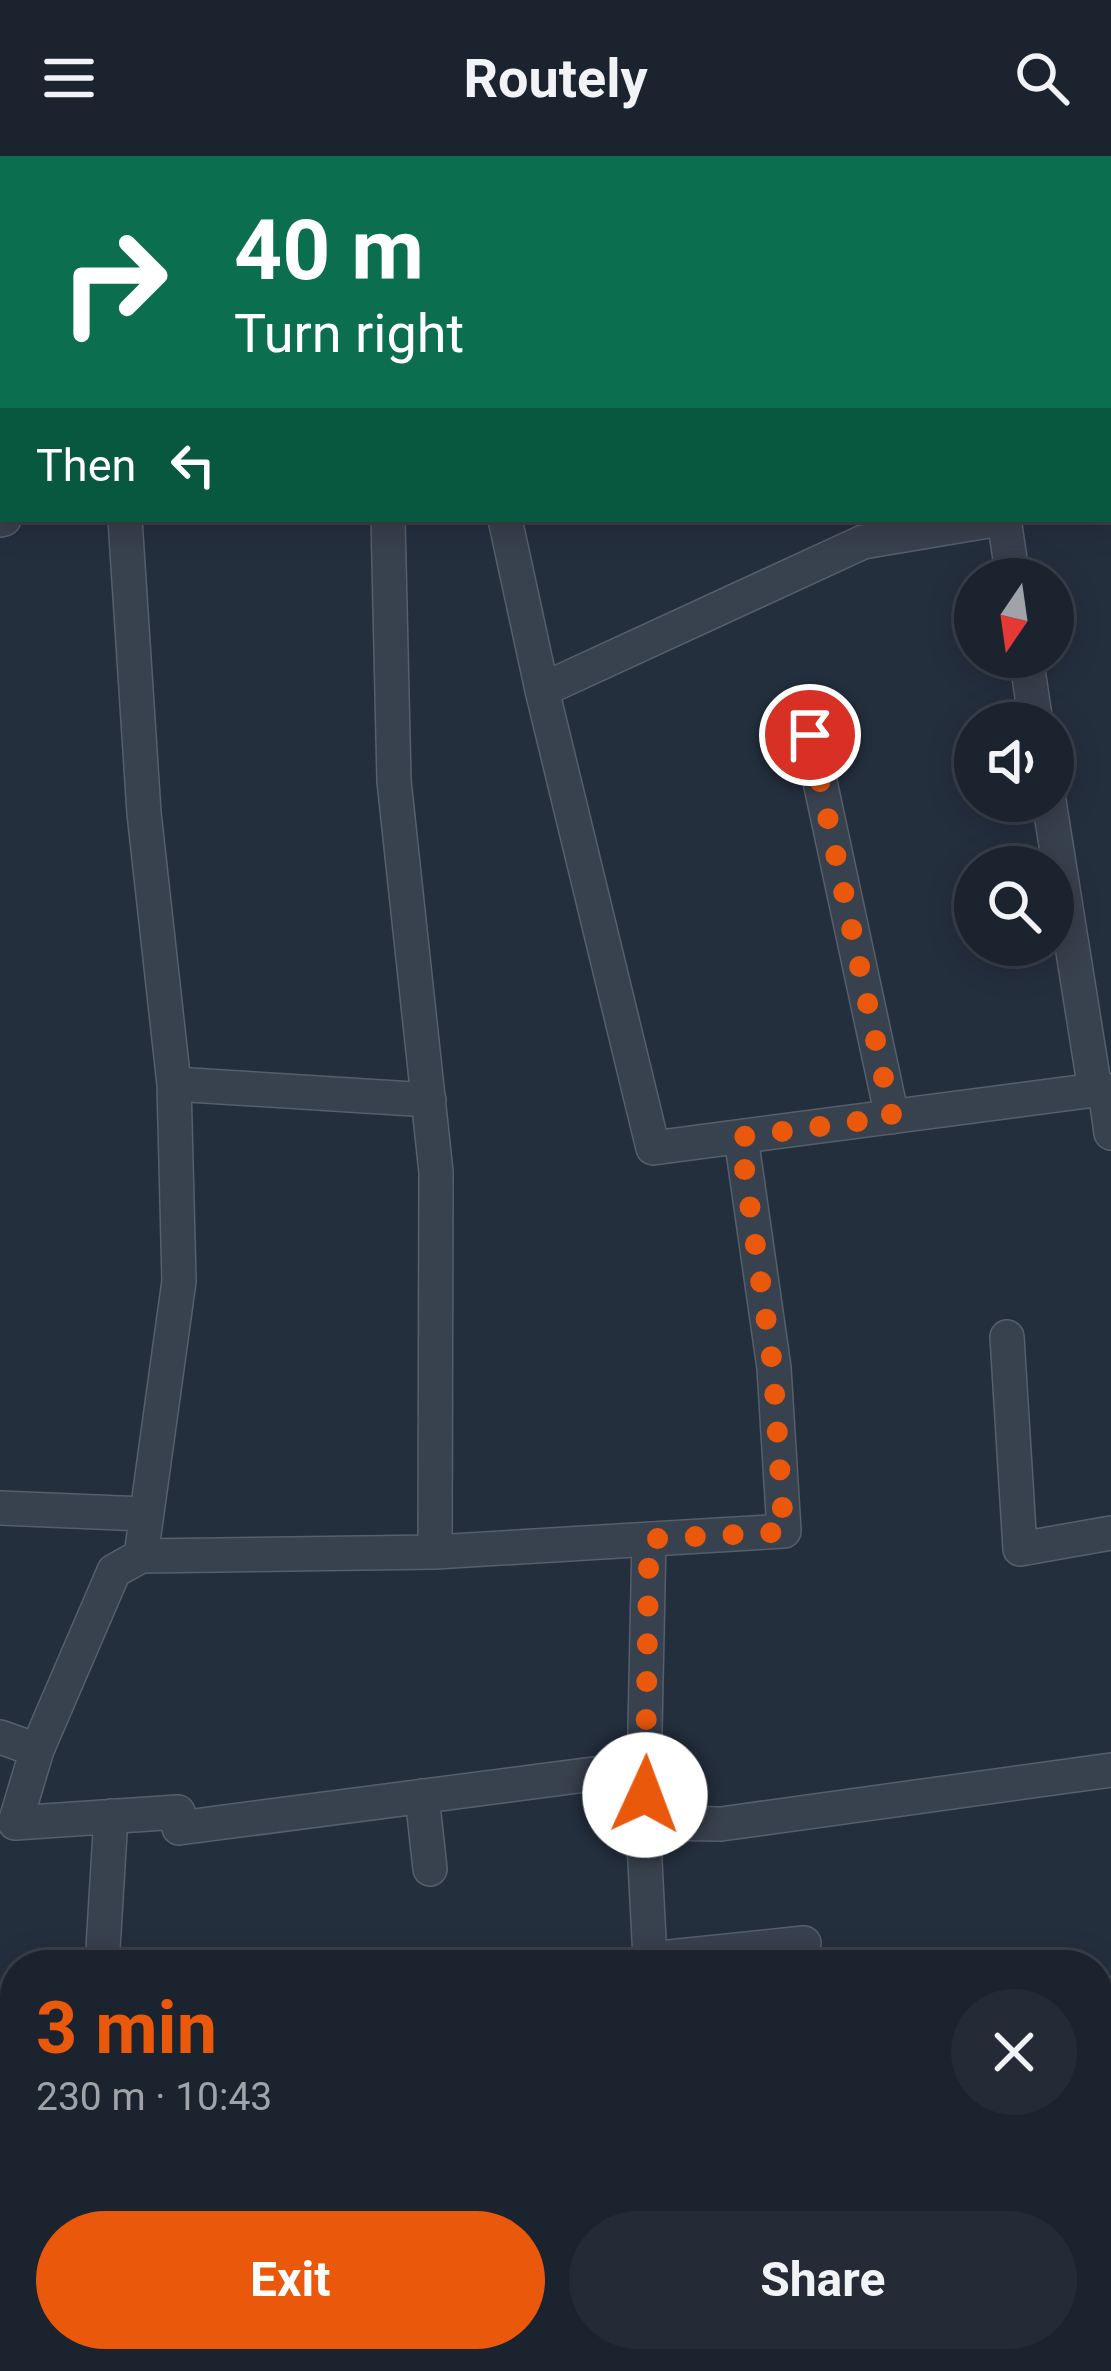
<!DOCTYPE html>
<html lang="en">
<head>
<meta charset="utf-8">
<style>
  body { margin:0; font-family:Roboto,sans-serif; background:#242b36; color:#f1f3f6; height:100vh; display:flex; flex-direction:column; font-size:45px; white-space:nowrap }
  * { box-sizing:border-box; margin:0 }
  p { font-size:39px; color:#a0a4aa }
  .icon { flex:none; width:66px; height:66px; fill:none; stroke:currentColor; stroke-width:2; stroke-linecap:round; stroke-linejoin:round }
  .map { position:relative; flex:1; overflow:hidden }
  .sheet { position:absolute; left:0px; top:1794px; width:1113px; height:423px; display:flex; flex-direction:column; background:#1b232e; border-radius:48px 48px 0 0; box-shadow:0 6px 30px #0003,0 0 0 3px #39404a }
  .sheet>* { flex:none }
  .guide { position:absolute; left:0px; top:0px; width:1113px; height:366px; box-shadow:0 6px 30px #0003,0 0 0 3px #39404a; background:#0b6e4f; color:#fff; overflow:hidden }
  .needle { width:78px; rotate:193deg }
  .controls { position:absolute; left:954px; top:402px; display:grid; gap:24px }
  .controls a { display:grid; place-items:center; width:120px; height:120px; border-radius:50%; background:#1b232e; box-shadow:0 6px 30px #0003,0 0 0 3px #39404a; font-size:60px }
  .pin { position:absolute; display:grid; place-items:center; width:102px; height:102px; color:#fff; margin:-51px; border:6px solid #fff; border-radius:50%; box-shadow:0 3px 12px #0007 }
  .me { position:absolute; width:132px; margin:-66px; rotate:2deg; stroke-linejoin:round; filter:drop-shadow(0 0 9px #0008) }
  .turn { display:flex; align-items:center; gap:42px; height:252px; padding:0 36px; font-size:54px }
  .turn .icon { width:156px; height:156px; stroke-width:2.5 }
  .turn b { display:block; font-size:84px; line-height:102px }
  .then { display:flex; align-items:center; height:114px; padding:0 36px; background:#0003; gap:24px; font-size:45px }
  .round { display:grid; place-items:center; flex:none; width:126px; height:126px; border-radius:63px; background:#242b36 }
  .overview { display:flex; align-items:center; justify-content:space-between; height:204px; padding:0 36px }
  h1 { font-size:72px; font-weight:700; line-height:90px; color:#ea580c }
  .primary-button { display:flex; gap:24px; margin-top:auto; padding:24px 36px }
  .primary-button a { flex:1; height:138px; border-radius:72px; background:#ea580c; color:#fff; font-size:48px; font-weight:700; line-height:138px; text-align:center }
  .primary-button a+a { background:#242b36; color:#f1f3f6 }
  header { display:flex; justify-content:space-between; align-items:center; height:156px; padding:0 36px; background:#1b232e; font-size:54px; font-weight:700 }
  .map>svg:first-child { display:block }
  .lines { fill:none; stroke-linecap:round; stroke-linejoin:round }
  .street-casing { stroke:#565f6c; stroke-width:36 }
  .street { stroke:#38414e; stroke-width:33 }
  .route { stroke:#ea580c; stroke-width:21; stroke-dasharray:0 37.8 }
</style>
</head>
<body>
<header><svg class="icon" aria-label="menu" viewBox="0 0 24 24"><path d="M4 6h16M4 12h16M4 18h16"/></svg>Routely<svg class="icon" aria-label="search" viewBox="0 0 24 24"><circle cx="10" cy="10" r="6"/><path d="M15 15l6 6"/></svg></header>
<div class="map">
<svg width="1111" height="2215" viewBox="0 0 1111 2215">
  <rect width="100%" height="100%" fill="#242f3e"/>
  <g class="lines">
    <g class="street-casing">
      <path id="street" d="M101,0l1,3
        M450,0v3
        M706,0l1,3
        M812,0v3
        M890,0l1,3
        M989,0v3
        M538,3l8,-3
        M0,97l3,-1
        M1110,345h1
        M505,363l37,171 321,-148 137,-23
        M1004,363l9,60
        M0,364l4,-1
        M1026,501l10,66
        M542,534l111,458 442,-58
        M810,579l82,382
        M1049,645l46,289h10l6,43
        M174,928l255,16
        M1007,1181l13,212 91,-16
        M0,1352l144,6
        M649,1383l-6,284 78,1 390,-54
        M435,1396l349,-21 -10,-163 -33,-231
        M141,1400l294,-4 1,-380 -42,-391 -6,-262
        M0,1581l37,13 77,-179 27,-15 38,-275 -5,-197 -30,-271 -19,-294
        M37,1594l-22,73 163,-11 1,16 468,-61
        M422,1640l8,73
        M643,1667l7,136 154,-16
        M102,1809l9,-149
        M1098,2101l13,-2
        M402,2202l3,13
        M686,2202l1,13"/>
    </g>
    <use href="#street" class="street"/>
  </g>
  <g class="lines">
    <path class="route" d="M645,1639l4,-256 135,-7 -11,-164 -33,-231 152,-20 -82,-382"/>
  </g>
</svg>
<div class="controls">
<a><svg class="needle" viewBox="-14 -14 28 28"><path d="M0-13l5 13h-10z" fill="#e53935"/><path d="M0 13l5-13h-10z" fill="#a0a4aa"/></svg></a>
<a><svg class="icon" aria-label="sound" viewBox="0 0 24 24"><path d="M4 9h4l5-4v14l-5-4H4zM17 9q2 3 0 6"/></svg></a>
<a><svg class="icon" aria-label="search" viewBox="0 0 24 24"><circle cx="10" cy="10" r="6"/><path d="M15 15l6 6"/></svg></a>
</div>
<div class="pin" style="left:810px;top:579px;background:#d93025"><svg class="icon" aria-label="arrive" viewBox="0 0 24 24"><path d="M6 21V4h12l-3 4 3 4H6"/></svg></div>
<svg class="me" style="left:645px;top:1639px" viewBox="-20 -20 40 40"><circle r="19" fill="#fff"/><path d="M0-13L10 11 0 6-10 11z" fill="#ea580c"/></svg>
<div class="guide">
<div class="turn"><svg class="icon" aria-label="right" viewBox="0 0 24 24"><path d="M7 20v-9h11M14 6l5 5-5 5"/></svg><div><b>40 m</b>Turn right</div></div>
<div class="then">Then<svg class="icon" aria-label="left" viewBox="0 0 24 24"><path d="M17 20v-9H6M10 6l-5 5 5 5"/></svg></div>
</div>
<section class="sheet">
<div class="overview"><div><h1>3 min</h1><p>230 m · 10:43</p></div><a class="round"><svg class="icon" aria-label="close" viewBox="0 0 24 24"><path d="M6 6l12 12M18 6L6 18"/></svg></a></div>
<div class="primary-button"><a>Exit</a><a>Share</a></div>
</section>
</div>
</body>
</html>
